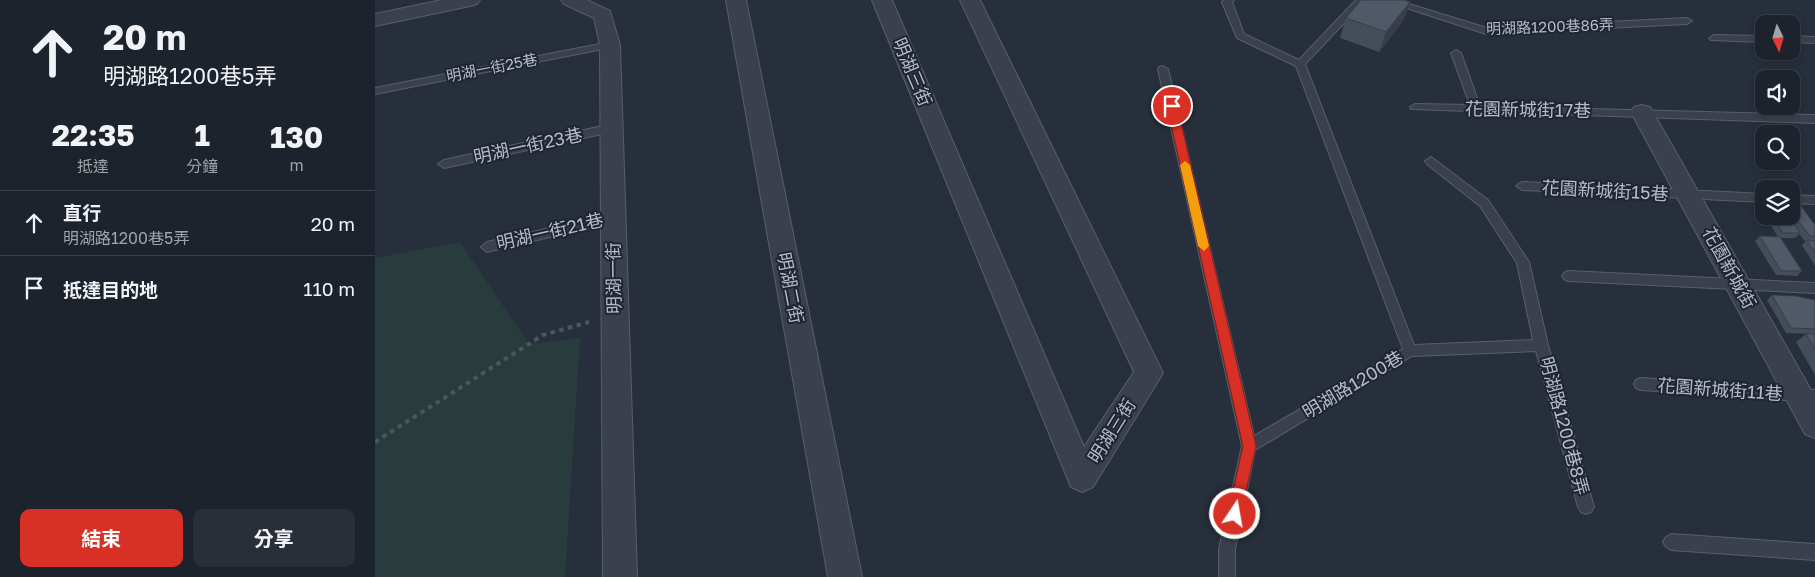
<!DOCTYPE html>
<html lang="zh-TW">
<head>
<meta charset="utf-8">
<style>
  body { margin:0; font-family:"Golos Text","Noto Sans TC",sans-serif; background:#292f38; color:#f1f3f6; height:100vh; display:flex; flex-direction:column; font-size:19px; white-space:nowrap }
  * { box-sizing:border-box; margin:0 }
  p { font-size:16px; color:#a0a4a9 }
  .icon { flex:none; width:28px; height:28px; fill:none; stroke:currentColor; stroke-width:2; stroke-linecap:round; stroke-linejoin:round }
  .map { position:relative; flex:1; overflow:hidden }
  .details { display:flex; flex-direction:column; background:#1c232c; width:375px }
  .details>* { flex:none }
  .guide { background:#1c232c; color:#f1f3f6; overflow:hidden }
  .needle { width:32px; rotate:175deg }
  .controls { position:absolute; left:1380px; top:15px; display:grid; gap:10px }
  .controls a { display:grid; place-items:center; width:45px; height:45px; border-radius:10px; background:#1c232c; box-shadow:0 2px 8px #0003,0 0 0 1px #3a4048; font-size:25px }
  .pin { position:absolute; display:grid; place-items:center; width:42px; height:42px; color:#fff; margin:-21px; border:2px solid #fff; border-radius:50%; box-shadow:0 1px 5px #0007 }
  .me { position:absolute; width:55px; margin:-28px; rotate:12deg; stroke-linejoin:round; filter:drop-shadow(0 0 4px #0008) }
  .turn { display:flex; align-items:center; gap:18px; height:105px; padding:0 20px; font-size:22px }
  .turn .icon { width:65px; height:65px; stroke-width:2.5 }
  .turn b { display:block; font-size:35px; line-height:42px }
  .eta { display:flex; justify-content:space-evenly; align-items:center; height:85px; text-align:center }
  .eta b { font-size:30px; font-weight:700; line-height:35px }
  .cta { display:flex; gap:10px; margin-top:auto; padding:10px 20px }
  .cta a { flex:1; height:58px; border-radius:10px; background:#d93025; color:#fff; font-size:20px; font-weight:700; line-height:58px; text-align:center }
  .cta a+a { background:#292f38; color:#f1f3f6 }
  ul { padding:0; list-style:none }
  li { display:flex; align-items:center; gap:15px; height:65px; padding:0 20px; border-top:1px solid #3a4048 }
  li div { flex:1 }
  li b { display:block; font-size:19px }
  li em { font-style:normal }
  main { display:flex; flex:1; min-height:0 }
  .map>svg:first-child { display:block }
  .green { fill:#293c3d }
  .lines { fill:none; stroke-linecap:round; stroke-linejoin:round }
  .lane-casing { stroke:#585f6a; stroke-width:2 }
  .street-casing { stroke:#585f6a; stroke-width:2 }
  .path { stroke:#48595b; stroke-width:4; stroke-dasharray:4.5 4.5; stroke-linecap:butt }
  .lane { fill:#3a414c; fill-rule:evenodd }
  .street { fill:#3a414c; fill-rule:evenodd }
  .wall { fill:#454d59 }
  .shaded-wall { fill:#383e48 }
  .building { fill:#505967; stroke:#383e48 }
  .route { fill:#d93025; stroke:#8d1f18 }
  .slow { fill:#f59e0b }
  .labels { text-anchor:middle; stroke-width:4; stroke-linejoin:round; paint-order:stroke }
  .far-street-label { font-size:15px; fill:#b6bcc7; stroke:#1f2631 }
  .street-label { font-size:18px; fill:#b6bcc7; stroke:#1f2631 }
</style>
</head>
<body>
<main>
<section class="details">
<div class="guide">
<div class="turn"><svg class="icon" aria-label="ahead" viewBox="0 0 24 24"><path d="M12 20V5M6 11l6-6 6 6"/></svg><div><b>20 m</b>明湖路1200巷5弄</div></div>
</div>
<div class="eta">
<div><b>22:35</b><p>抵達</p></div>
<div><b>1</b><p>分鐘</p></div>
<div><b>130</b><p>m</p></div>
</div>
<ul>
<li><svg class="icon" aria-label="ahead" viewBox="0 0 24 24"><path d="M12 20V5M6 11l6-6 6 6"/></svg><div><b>直行</b><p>明湖路1200巷5弄</p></div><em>20 m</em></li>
<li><svg class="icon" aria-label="arrive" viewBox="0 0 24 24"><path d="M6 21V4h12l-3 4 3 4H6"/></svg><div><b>抵達目的地</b></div><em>110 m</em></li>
</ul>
<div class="cta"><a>結束</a><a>分享</a></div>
</section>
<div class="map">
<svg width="1440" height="577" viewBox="0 0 1440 577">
  <rect width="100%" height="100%" fill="#262f3b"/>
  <path class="green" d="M85,242l69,102 51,-6 -15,239h-190v-319z"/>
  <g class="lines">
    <g class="lane-casing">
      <path id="lane" d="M849,0h10l-2,2 12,32 55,26 57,-60h10l-61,64 109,281 119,-5 -16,-77 -37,-57 -53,-42 -2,-3 6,-4 57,43 41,62 19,83 46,162 -3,5 -5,2 -5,-2 -3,-5 -42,-156 -124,5 -157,94 -20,99v28h-16v-28l23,-103 -84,-377 1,-2 4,-1 5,3 86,367 149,-87 -107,-283 -59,-28 -15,-36z
        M1007,0h14l91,28 200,-10 5,3 -5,3 -201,10z
        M1339,35l50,1v6l-53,-2 -2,-2z
        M1416,36l24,1v6l-24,-1z
        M235,42l3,1v4l-238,47v-6z
        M1081,50l5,3 19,53 335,9v8l-404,-14 -1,-2 5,-3 55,1 -19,-52z
        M237,124l5,4 -1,3 -172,37 -6,-4 6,-4z
        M1147,182l242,12v8l-242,-12 -6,-4z
        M1416,195l24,1v8l-24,-1z
        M238,214l4,1 2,3 -2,3 -130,31 -6,-5 6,-5z
        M1193,271l247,12v10l-247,-12 -4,-2 -2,-3 2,-3z
        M1266,378l174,12v12l-174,-12 -5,-2 -2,-4 2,-4z
        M1296,534l144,10v16l-144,-10 -5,-3 -3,-5 3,-5z"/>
    </g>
    <g class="street-casing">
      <path id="street" d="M67,0h38l-3,4 -7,2 -95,20v-12z
        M186,0h26l23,11 10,34 17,532h-34l-3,-532 -6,-27 -30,-14z
        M351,0h20l116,577h-34z
        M497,0h20l192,447 50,-75 -174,-372h20l183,373 -70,114 -11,5 -11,-5z
        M1267,105l8,2 3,5 162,285v41l-10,-4 -174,-322 3,-5z"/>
    </g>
    <path class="path" d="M0,442l168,-107 46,-13"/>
    <use href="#lane" class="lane"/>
    <use href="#street" class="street"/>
  </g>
  <path class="wall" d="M1035,2l-7,19 -24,31 -39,-14 6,-20z
    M1388,202h1v13l-5,-8z
    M1416,202l24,23v41l-13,-21 4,-4h-1l-6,-7 -4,4h-14l21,33 -5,5 -21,-1 -21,-34 5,-5 18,1 -13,-21h26z
    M1397,295l43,5v34l-29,-1 -19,-33z
    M1431,334h9v41l-19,-33z"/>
  <path class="shaded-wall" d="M1035,2l-7,19 -24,31 7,-20z"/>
  <path class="building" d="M986,0h43l6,2 -24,30 -40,-14z
    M1416,202h7l17,23v11h-5l-19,-24z
    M1397,216h17l11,17h-17z
    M1385,236l20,1 22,34h-21z
    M1432,240l8,1v12z
    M1397,295l24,1 19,4v29l-24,-1z
    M1431,334h9v15z"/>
  <path class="route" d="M797,103l5,3 79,340 -15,68 -2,5 -4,2 -5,-2 -2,-5 15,-68 -76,-340z"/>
  <path class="slow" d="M810,161l5,4 19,81 -5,5 -6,-5 -18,-81z"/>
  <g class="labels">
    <g class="far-street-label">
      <text transform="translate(1175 27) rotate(-2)" y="5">明湖路1200巷86弄</text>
      <text transform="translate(117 68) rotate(-11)" y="5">明湖一街25巷</text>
    </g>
    <g class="street-label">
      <text transform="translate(537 72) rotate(67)" y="6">明湖三街</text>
      <text transform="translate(1153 110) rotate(1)" y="6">花園新城街17巷</text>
      <text transform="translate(153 146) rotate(-12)" y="6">明湖一街23巷</text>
      <text transform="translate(1230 191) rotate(3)" y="6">花園新城街15巷</text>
      <text transform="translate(175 232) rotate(-13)" y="6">明湖一街21巷</text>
      <text transform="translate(1354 268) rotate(61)" y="6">花園新城街</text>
      <text transform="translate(239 278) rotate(-91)" y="6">明湖一街</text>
      <text transform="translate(415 288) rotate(79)" y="6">明湖二街</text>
      <text transform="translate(978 385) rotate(-31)" y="6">明湖路1200巷</text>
      <text transform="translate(1345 390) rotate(4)" y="6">花園新城街11巷</text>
      <text transform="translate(1189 426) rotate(75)" y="6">明湖路1200巷8弄</text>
      <text transform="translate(737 431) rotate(-58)" y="6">明湖三街</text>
    </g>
  </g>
</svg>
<div class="controls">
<a><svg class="needle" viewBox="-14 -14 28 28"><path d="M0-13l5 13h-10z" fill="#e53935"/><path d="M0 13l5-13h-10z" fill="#a0a4a9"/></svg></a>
<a><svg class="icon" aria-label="sound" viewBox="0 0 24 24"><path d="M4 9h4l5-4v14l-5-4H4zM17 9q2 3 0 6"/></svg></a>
<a><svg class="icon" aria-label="search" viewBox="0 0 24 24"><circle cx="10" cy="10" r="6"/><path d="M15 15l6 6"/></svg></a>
<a><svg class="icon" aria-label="layers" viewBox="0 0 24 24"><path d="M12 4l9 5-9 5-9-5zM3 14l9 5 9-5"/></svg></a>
</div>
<div class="pin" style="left:797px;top:106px;background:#d93025"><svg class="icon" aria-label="arrive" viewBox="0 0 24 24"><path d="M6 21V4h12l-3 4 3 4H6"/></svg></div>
<svg class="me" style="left:860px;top:514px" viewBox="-20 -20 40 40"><circle r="17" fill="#d93025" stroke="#fff" stroke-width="3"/><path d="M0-11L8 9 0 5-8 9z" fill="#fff"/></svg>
</div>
</main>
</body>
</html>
